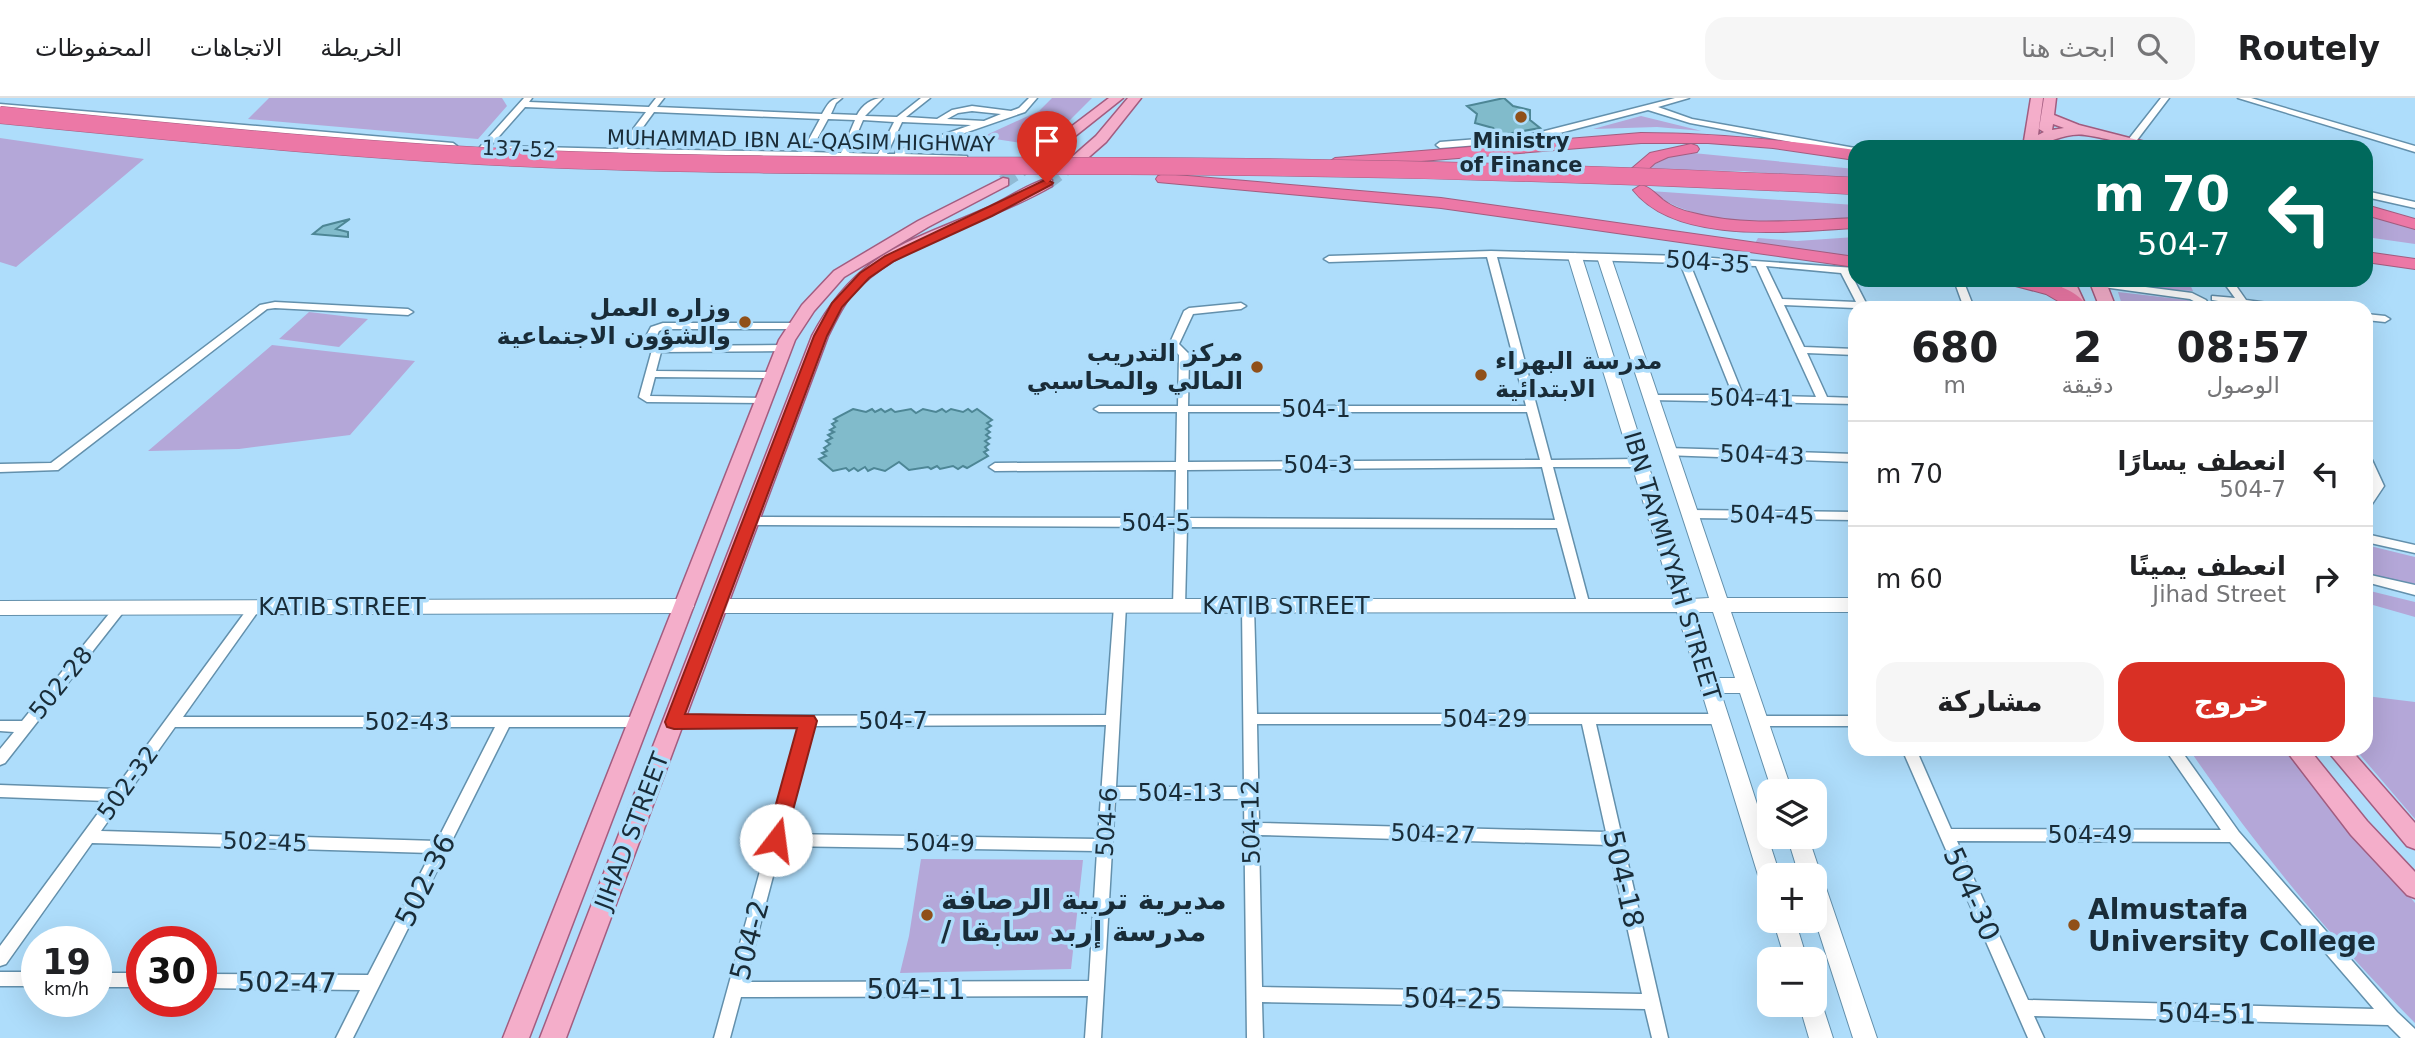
<!DOCTYPE html>
<html lang="ar">
<head>
<meta charset="utf-8">
<style>
  body { margin:0; font-family:"DejaVu Sans",Vazirmatn,sans-serif; background:#f6f6f6; color:#202124; direction:rtl; height:100vh; display:flex; flex-direction:column; font-size:26px; white-space:nowrap }
  * { box-sizing:border-box; margin:0 }
  p { font-size:23px; color:#757577 }
  .icon { flex:none; width:38px; height:38px; fill:none; stroke:currentColor; stroke-width:2; stroke-linecap:round; stroke-linejoin:round }
  .map { position:relative; flex:1; overflow:hidden; direction:ltr }
  .details { position:absolute; left:1848px; top:203px; width:525px; height:455px; display:flex; flex-direction:column; background:#fff; border-radius:21px; box-shadow:0 7px 28px #0002; direction:rtl }
  .details>* { flex:none }
  .top-card { position:absolute; left:1848px; top:42px; width:525px; height:147px; border-radius:21px; box-shadow:0 7px 28px #0002; direction:rtl; background:#00695c; color:#fff; overflow:hidden }
  .fabs { position:absolute; left:1757px; top:681px; display:grid; gap:14px }
  .fabs a { display:grid; place-items:center; width:70px; height:70px; border-radius:14px; background:#fff; box-shadow:0 7px 28px #0002; font-size:35px }
  .speed { position:absolute; left:21px; top:828px; display:flex; gap:14px; font-size:35px; font-weight:700; text-align:center }
  .speed>* { display:grid; place-content:center; width:91px; height:91px; border-radius:50%; background:#fff; box-shadow:0 7px 28px #0002; line-height:1 }
  .speed small { font-size:18px; font-weight:400 }
  .speed .limit { border:10px solid #d22; background:#fff; color:#111 }
  .pin { position:absolute; display:grid; place-items:center; width:60px; height:60px; color:#fff; margin:-72px -30px; border-radius:50% 50% 50% 0; rotate:-45deg; box-shadow:0 0 7px #0007 }
  .pin .icon { rotate:45deg }
  .me { position:absolute; width:77px; margin:-38px; rotate:15deg; stroke-linejoin:round; filter:drop-shadow(0 0 5px #0008) }
  .turn { display:flex; align-items:center; gap:24px; height:147px; padding:0 28px; font-size:32px }
  .turn .icon { width:91px; height:91px; stroke-width:2.5 }
  .turn b { display:block; font-size:49px; line-height:60px }
  .eta { display:flex; justify-content:space-evenly; align-items:center; height:119px; text-align:center }
  .eta b { font-size:42px; font-weight:700; line-height:49px }
  .cta { display:flex; gap:14px; margin-top:auto; padding:14px 28px }
  .cta a { flex:1; height:80px; border-radius:21px; background:#d93025; color:#fff; font-size:28px; font-weight:700; line-height:80px; text-align:center }
  .cta a+a { background:#f6f6f6; color:#202124 }
  ul { padding:0; list-style:none }
  li { display:flex; align-items:center; gap:21px; height:105px; padding:0 28px; border-top:2px solid #e0e0e0 }
  li div { flex:1 }
  li b { display:block; font-size:26px }
  li em { font-style:normal }
  header { display:flex; align-items:center; gap:42px; box-sizing:border-box; height:98px; padding:0 35px; background:#fff; border-bottom:2px solid #e0e0e0 }
  header strong { font-size:33px }
  nav { display:flex; gap:38px; margin-inline-start:auto; font-size:24px }
  .search { width:490px; height:63px; background:#f6f6f6; display:flex; align-items:center; gap:18px; box-sizing:border-box; padding:0 24px; border-radius:21px; color:#757577; font-size:26px }
  .map>svg:first-child { display:block }
  .green { fill:#b4a7d8 }
  .building { fill:#81bbcb; stroke:#4d8695; stroke-width:2 }
  .lines { fill:none; stroke-linecap:round; stroke-linejoin:round }
  .primary-tunnel { stroke:#90bad4; stroke-width:14; stroke-dasharray:14 7; stroke-linecap:butt }
  .street-casing { stroke:#6390ac; stroke-width:3 }
  .secondary-casing { stroke:#6390ac; stroke-width:2 }
  .primary-casing { stroke:#a25d80; stroke-width:3 }
  .highway-casing { stroke:#a25d80; stroke-width:2 }
  .street { fill:#fff; fill-rule:evenodd }
  .secondary { fill:#fff; fill-rule:evenodd }
  .primary { fill:#f4aeca; fill-rule:evenodd }
  .highway { fill:#ec78a6; fill-rule:evenodd }
  .highway-bridge-casing { stroke:#a25d80; stroke-width:18; stroke-linecap:butt }
  .highway-bridge { stroke:#ec78a6; stroke-width:17 }
  .route { fill:#d93025; stroke:#8d1f18; stroke-width:2 }
  .poi-dot { fill:#905019; stroke:#aeddfb; stroke-width:2.5 }
  .labels { text-anchor:middle; stroke-width:7; stroke-linejoin:round; paint-order:stroke }
  .far-street-label { font-size:21px; fill:#192c38; stroke:#aeddfb }
  .far-poi-label { font-size:21px; font-weight:bold; fill:#192c38; stroke:#aeddfb }
  .street-label { font-size:24px; fill:#192c38; stroke:#aeddfb }
  .poi-label { font-size:24px; font-weight:bold; fill:#192c38; stroke:#aeddfb; text-anchor:end }
  .near-street-label { font-size:28px; fill:#192c38; stroke:#aeddfb }
  .near-poi-label { font-size:28px; font-weight:bold; fill:#192c38; stroke:#aeddfb; text-anchor:start }
</style>
</head>
<body>
<header>
<strong>Routely</strong>
<div class="search"><svg class="icon" aria-label="search" viewBox="0 0 24 24"><circle cx="10" cy="10" r="6"/><path d="M15 15l6 6"/></svg>ابحث هنا</div>
<nav><a>الخريطة</a><a>الاتجاهات</a><a>المحفوظات</a></nav>
</header>
<div class="map">
<svg width="2415" height="940" viewBox="0 0 2415 940">
  <rect width="100%" height="100%" fill="#aeddfb"/>
  <path class="green" d="M269,0h233l5,8 -29,33 -230,-20z
    M1052,0h40l-25,25 -46,20 -39,-6 57,-26z
    M1641,18l61,15h1l-46,-4 -64,2z
    M0,40l144,21 -128,108 -16,-5z
    M1693,55l162,16v12l-112,-10 -99,-1 26,-14z
    M1650,93l205,14v12c-68,3 -146,17 -205,-26z
    M2366,115l49,14v17l-49,-7z
    M1855,139v20l-101,-12 4,-7 39,3z
    M2118,182h70l5,11 -73,-5z
    M2118,194l78,9 4,7h-77z
    M309,214l59,7 -29,28 -60,-8z
    M272,247l143,16 -65,74 -111,14 -91,2z
    M2366,447l49,12v28l-49,-12z
    M2366,492l49,12v15l-49,-14z
    M2366,598l49,6v117l-60,-70h11z
    M2189,651h98l128,154v120c-83,-83 -160,-177 -226,-274z
    M921,761l162,1 -12,109 -171,4 9,-37z"/>
  <path class="building" d="M1504,0l9,8 17,4v10l10,8 -39,7 -8,-7 -18,-5 2,-9 -10,-8z
    M350,121l-14,10 12,3v5l-35,-3 10,-8z
    M853,311l13,3 6,-3 3,3 6,-3 4,3 6,-3 4,3 16,-3 5,4 7,-4 13,3 6,-3 4,3 5,-3 12,3 5,-3 4,3 5,-3 15,11 -5,3 4,3 -5,3 4,3 -4,3 4,3 -5,3 4,3 -4,3 3,3 -4,2 4,4 -21,12 -4,-2 -5,3 -5,-3 -13,3 -3,-3 -6,3 -3,-2 -19,3 -10,-8 -14,9 -11,-3 -6,3 -3,-4 -7,4 -4,-3 -5,3 -3,-3 -13,3 -14,-12 7,-3 -4,-3 5,-2 -3,-3 6,-4 -4,-3 6,-3 -4,-3 6,-3 -4,-2 5,-3 -3,-3 5,-3 -3,-2z"/>
  <g class="lines">
    <path class="primary-tunnel" d="M1003,84l32,-21
      M1047,85l30,-23"/>
    <g class="street-casing">
      <path id="street" d="M524,0h8l-3,4 120,5 7,-9h8l-7,9 165,7c6,-10 8,-16 20,-16l-6,5 -5,11 26,1c5,-10 15,-17 26,-17l-18,18 32,1 24,-19h9l-24,19 31,2 15,-9 20,-4 39,5 8,-3 10,-10h8l-12,14 -121,42 63,2v4l-3,1 -465,-10 -1,-2 4,-3 116,3 28,-37 -121,-5 -39,44h-6v-4zM972,13l29,3 -17,7 -37,-2 11,-6zM654,14l166,7 -18,33 -175,-3zM828,21l27,1 -14,33 -31,-1zM863,22l31,2 -16,32 -29,-1zM902,24l69,3 -75,26 -1,3h-8z
        M1675,0h14l-31,9 34,12 163,29v6l-165,-31 -42,-13 -119,31 -89,7 -4,-3 4,-3 89,-7z
        M2161,0h8l-35,46h-6v-4z
        M2238,0h13l164,48v6z
        M0,6l453,39 4,3 -4,3 -453,-41z
        M2366,93l49,11v6l-49,-11z
        M1491,153l192,5 172,12v6h-4l15,29 47,2 5,3h-63l-71,-3 20,42 51,2v6l-48,-2 20,44 28,1v6l-205,-4 -4,-1 -1,-2 1,-2h87l-53,-132 -183,-6 54,203 89,-1 6,4 -6,4h-87l37,139 -2,3h-8l-2,-3 -21,-78 -370,-1 -2,79 -2,3h-8l-2,-3 2,-79 -425,-2 -6,-4 6,-4 425,1 1,-48 -181,1 -6,-4 6,-4 181,-1 1,-50h-78l-5,-3 5,-3h79l1,-51 -10,-10 15,-34 5,-3 52,-5 5,3 -5,3 -48,5 -14,30 10,10 -1,52h338l-39,-149 -158,5 -5,-3 5,-3zM1690,166l66,2 60,131 -73,-2zM1766,168l75,7 15,29 -74,-3zM1188,314h339l13,48 -352,2zM1542,369l13,53 -368,-2v-48z
        M1947,182h16l11,28h-10l-9,-25z
        M2222,182h10l14,20 36,5 5,3h-25l-50,-8v-4l23,2z
        M2099,183l93,12 14,7 5,8h-10l-2,-4 -9,-5 -94,-13v-4z
        M275,204l133,7 5,3 -5,3 -133,-7 -8,1 -209,161 -58,2v-8l51,-1 209,-158z
        M2366,216l19,2 5,3 -5,3 -19,-2z
        M663,225h133l5,3 -5,3h-132l-5,2 -5,10 5,5 125,-1 5,3 -5,3 -123,1 -5,19 117,1 5,3 -5,3 -118,-1 -5,19 113,2 4,1 1,2 -1,2 -120,-1 -8,-5 13,-47 -9,-8 8,-15z
        M1668,350l187,6v8l-191,-7 -2,-3 2,-3z
        M2366,358l6,4 12,26 -14,21 -4,1v-13l6,-9 -6,-14z
        M1689,412l166,2v8l-166,-2 -6,-4z
        M2366,436l49,11v8l-49,-11z
        M2366,476l49,11v10l-49,-13z
        M1120,503l4,2 2,3 -10,181h128l-2,-181 2,-3h8l2,3 3,108h463l5,1 2,4 -2,4 -5,1h-124l72,314h-16l-7,-29 -383,-7 1,36h-16l-3,-239h-129l-14,239h-16l3,-42 -347,1 -11,41h-16l86,-312h-126l-5,-1 -2,-4 2,-4 5,-1 432,-1 8,-109 2,-3zM1257,626h325l24,108 -347,-9zM1106,627l-8,114 -313,-5 28,-108zM1259,737l350,10 33,149 -380,-7zM781,748l316,5 -8,130 -344,1z
        M121,504l4,2 2,3 -2,3 -120,153 -5,2v-16l14,-17 -14,-1v-10h22l95,-117z
        M255,504l4,2 2,3 -2,3 -76,107h458l5,1 2,4 -2,4 -5,1h-132l-156,311h-17l24,-48 -159,-2v-14l167,1 63,-122 -339,-10 -86,121 -6,2v-20l107,-145 -107,-4v-12l115,4 136,-185zM175,629h320l-58,114 -336,-10z
        M1759,618h96v10h-96l-5,-1 -2,-4 2,-4z
        M1902,651h14l35,80 270,1 -56,-81h15l59,83 158,180 18,17v9h-14l-13,-13 -354,-9 10,22h-16zM1957,743l273,1 144,167 -346,-9z
        M0,874h37v14h-37z
        M96,875h46v14h-46z"/>
    </g>
    <g class="secondary-casing">
      <path id="secondary" d="M1575,155l7,4 109,342 18,-1 -112,-341 2,-3h10l2,3 116,341h128v14h-124l61,179h-20l-32,-98h-19l59,182h-11v9l-8,-2 -3,-7 -81,-263 -959,1 -6,-2 -3,-5 3,-5 6,-2h955l-105,-342zM1695,514h18l22,66h-18z
        M685,501l6,2 3,5 -3,5 -6,2 -685,2v-14z
        M1787,738h21l13,39 -3,5 5,1 3,7 51,150h-24l-38,-118v-45h-16z
        M1773,822h22l12,39h-22z
        M1815,897l7,9 11,34h-24l-10,-34h16z"/>
    </g>
    <g class="primary-casing">
      <path id="primary" d="M1109,0h14l-83,66h-10v-6z
        M1128,0h13l-35,44 -24,21h-10v-6l24,-21z
        M2031,0h12l-5,37 6,-3 -5,-3 5,-31h12l-2,17 25,10 74,19 2,3c-28,0 -45,-9 -70,-12 -23,-3 -40,12 -62,12zM2053,26l11,4 -12,2z
        M1003,80l5,1v6l-80,42 -84,50 -30,34 -19,29 -266,698h-26l276,-698 23,-35 32,-34 84,-50z
        M1047,81l5,1v6c-61,36 -139,51 -192,100 -15,14 -23,32 -32,50l-262,702h-26l272,-702c45,-85 96,-93 177,-129 19,-8 38,-23 58,-28z
        M2058,182h16l13,28h-16z
        M2089,182h16l11,28h-16z
        M2285,651h24l58,72 48,51v26l-8,-3 -56,-60z
        M2326,651h24l65,74v26l-8,-3z"/>
    </g>
    <g class="highway-casing">
      <path id="highway" d="M1641,35c73,0 142,7 214,17v10l-82,-12 -65,-5h-67l-306,25 -8,-5 8,-5z
        M1691,46l6,2 2,3 -2,3 -29,5 -13,6 -11,10h-12l-2,-3 20,-17z
        M1164,76l277,24 414,59v10l-414,-59 -283,-26 -2,-3 2,-3z
        M1641,87c9,2 15,9 22,15 8,6 20,11 30,13 52,14 109,7 162,5v10c-63,3 -178,18 -222,-38z
        M2366,107l49,14v10l-49,-14z
        M2366,154l49,7v10l-49,-7z
        M2005,182c27,0 62,1 81,24l-3,4h-13l-24,-14 -38,-10z"/>
    </g>
    <use href="#street" class="street"/>
    <use href="#secondary" class="secondary"/>
    <use href="#primary" class="primary"/>
    <use href="#highway" class="highway"/>
    <g class="highway-bridge-casing">
      <path id="highway-bridge" d="M0,17c173,17 347,35 521,43 202,9 404,7 606,8 243,1 486,8 728,20"/>
    </g>
    <use href="#highway-bridge" class="highway-bridge"/>
  </g>
  <path class="route" d="M1047,81l6,4 -2,2 -59,31 -98,45 -25,17 -27,29 -15,29 -142,378 129,2 3,5 -32,119 -2,5 -7,3 -7,-3 -3,-5 31,-112 -123,1 -7,-2 -2,-5 149,-386 18,-33 28,-30 25,-17z"/>
  <g class="poi-dot">
    <circle cx="1521" cy="19" r="7"/>
    <circle cx="745" cy="224" r="7"/>
    <circle cx="1257" cy="269" r="7"/>
    <circle cx="1481" cy="277" r="7"/>
    <circle cx="927" cy="817" r="7"/>
    <circle cx="2074" cy="827" r="7"/>
  </g>
  <g class="labels">
    <g class="far-street-label">
      <text transform="translate(801 43) rotate(1)" y="7">MUHAMMAD IBN AL-QASIM HIGHWAY</text>
      <text transform="translate(519 51) rotate(2)" y="7">137-52</text>
    </g>
    <g class="far-poi-label">
      <text x="1521" y="50">Ministry<tspan x="1521" dy="24">of Finance</tspan></text>
    </g>
    <g class="street-label">
      <text transform="translate(1708 164) rotate(4)" y="8">504-35</text>
      <text transform="translate(1752 300) rotate(1)" y="8">504-41</text>
      <text x="1316" y="319">504-1</text>
      <text transform="translate(1762 357) rotate(2)" y="8">504-43</text>
      <text x="1318" y="375">504-3</text>
      <text transform="translate(1772 417) rotate(1)" y="8">504-45</text>
      <text x="1156" y="433">504-5</text>
      <text transform="translate(1672 468) rotate(73)" y="8">IBN TAYMIYYAH STREET</text>
      <text x="1286" y="516">KATIB STREET</text>
      <text x="342" y="517">KATIB STREET</text>
      <text transform="translate(61 585) rotate(-51)" y="8">502-28</text>
      <text x="1485" y="629">504-29</text>
      <text x="893" y="631">504-7</text>
      <text x="407" y="632">502-43</text>
      <text transform="translate(128 685) rotate(-54)" y="8">502-32</text>
      <text x="1180" y="703">504-13</text>
      <text transform="translate(1107 724) rotate(-86)" y="8">504-6</text>
      <text transform="translate(1251 724) rotate(-91)" y="8">504-12</text>
      <text transform="translate(632 733) rotate(-69)" y="8">JIHAD STREET</text>
      <text transform="translate(1433 736) rotate(2)" y="8">504-27</text>
      <text x="2090" y="745">504-49</text>
      <text transform="translate(265 744) rotate(2)" y="8">502-45</text>
      <text transform="translate(940 745) rotate(1)" y="8">504-9</text>
    </g>
    <g class="poi-label">
      <text x="731" y="218">وزاره العمل<tspan x="731" dy="28">والشؤون الاجتماعية</tspan></text>
      <text x="1243" y="263">مركز التدريب<tspan x="1243" dy="28">المالي والمحاسبي</tspan></text>
      <text x="1495" y="271" text-anchor="start">مدرسة البهراء<tspan x="1495" dy="28">الابتدائية</tspan></text>
    </g>
    <g class="near-street-label">
      <text transform="translate(1624 781) rotate(77)" y="10">504-18</text>
      <text transform="translate(425 782) rotate(-63)" y="10">502-36</text>
      <text transform="translate(1972 796) rotate(66)" y="10">504-30</text>
      <text transform="translate(749 842) rotate(-75)" y="10">504-2</text>
      <text transform="translate(287 884) rotate(1)" y="10">502-47</text>
      <text x="916" y="901">504-11</text>
      <text transform="translate(1453 900) rotate(1)" y="10">504-25</text>
      <text transform="translate(2207 915) rotate(1)" y="10">504-51</text>
    </g>
    <g class="near-poi-label">
      <text x="941" y="811">مديرية تربية الرصافة<tspan x="941" dy="32">/ مدرسة إربد سابقا</tspan></text>
      <text x="2088" y="821">Almustafa<tspan x="2088" dy="32">University College</tspan></text>
    </g>
  </g>
</svg>
<div class="fabs">
<a><svg class="icon" aria-label="layers" viewBox="0 0 24 24"><path d="M12 4l9 5-9 5-9-5zM3 14l9 5 9-5"/></svg></a>
<a>+</a>
<a>−</a>
</div>
<div class="speed"><div>19<small>km/h</small></div><div class="limit">30</div></div>
<div class="pin" style="left:1047px;top:85px;background:#d93025"><svg class="icon" aria-label="arrive" viewBox="0 0 24 24"><path d="M6 21V4h12l-3 4 3 4H6"/></svg></div>
<svg class="me" style="left:776px;top:742px" viewBox="-20 -20 40 40"><circle r="19" fill="#fff"/><path d="M0-13L10 11 0 6-10 11z" fill="#d93025"/></svg>
<div class="top-card">
<div class="turn"><svg class="icon" aria-label="left" viewBox="0 0 24 24"><path d="M17 20v-9H6M10 6l-5 5 5 5"/></svg><div><b>70 m</b>504-7</div></div>
</div>
<section class="details">
<div class="eta">
<div><b>08:57</b><p>الوصول</p></div>
<div><b>2</b><p>دقيقة</p></div>
<div><b>680</b><p>m</p></div>
</div>
<ul>
<li><svg class="icon" aria-label="left" viewBox="0 0 24 24"><path d="M17 20v-9H6M10 6l-5 5 5 5"/></svg><div><b>انعطف يسارًا</b><p>504-7</p></div><em>70 m</em></li>
<li><svg class="icon" aria-label="right" viewBox="0 0 24 24"><path d="M7 20v-9h11M14 6l5 5-5 5"/></svg><div><b>انعطف يمينًا</b><p>Jihad Street</p></div><em>60 m</em></li>
</ul>
<div class="cta"><a>خروج</a><a>مشاركة</a></div>
</section>
</div>
</body>
</html>
